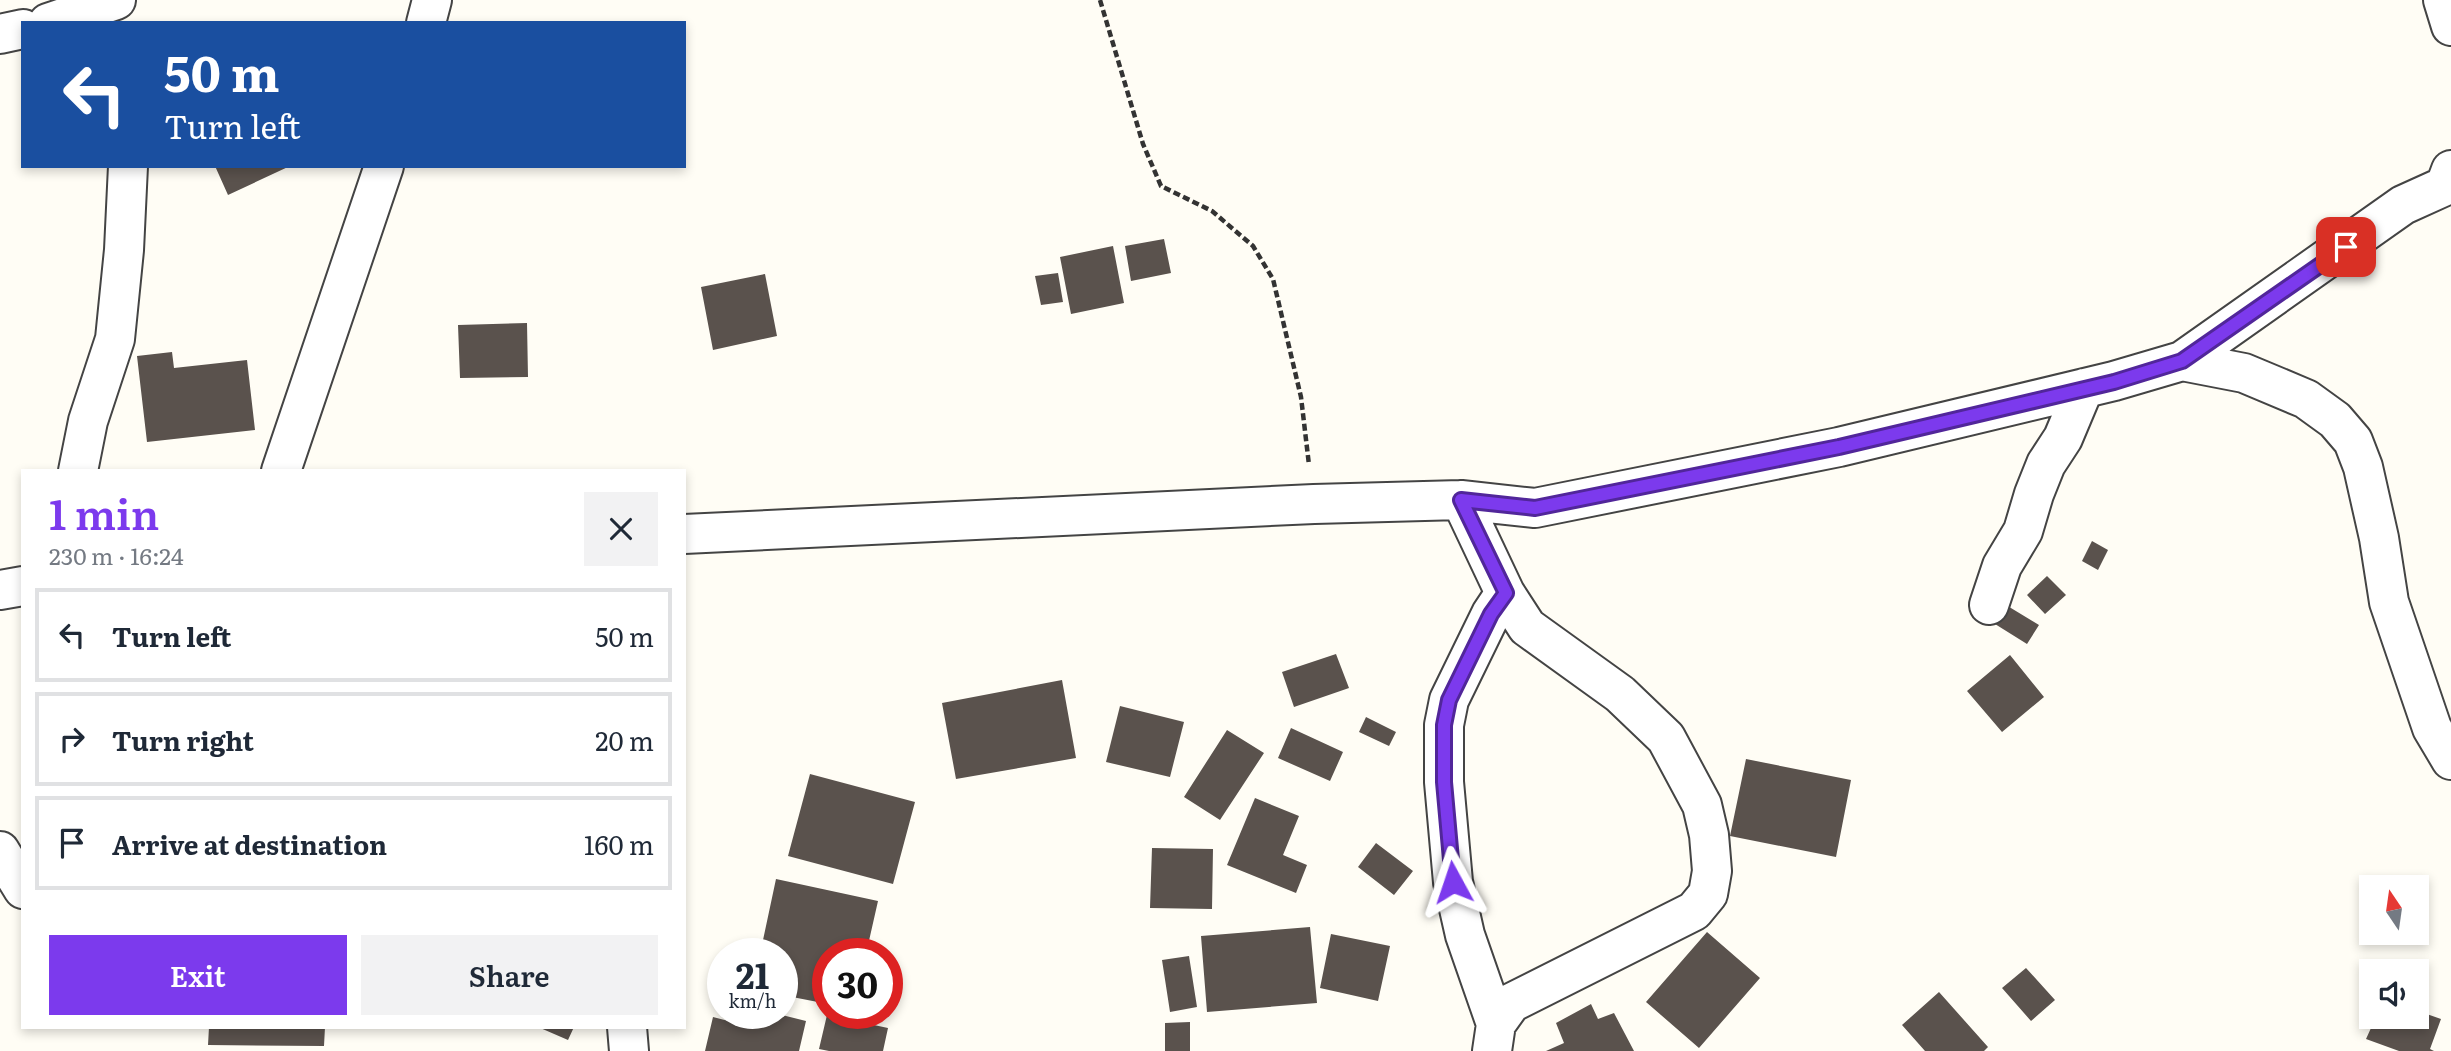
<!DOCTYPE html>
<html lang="en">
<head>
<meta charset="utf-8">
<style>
  body { margin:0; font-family:Literata,serif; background:#f2f2f3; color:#1f2937; height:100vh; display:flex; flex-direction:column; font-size:26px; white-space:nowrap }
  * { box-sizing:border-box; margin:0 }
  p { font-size:23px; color:#747a83 }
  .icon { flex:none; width:38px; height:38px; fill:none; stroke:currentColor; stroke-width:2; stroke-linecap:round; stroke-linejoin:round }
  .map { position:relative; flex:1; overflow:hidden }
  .drawer { position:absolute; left:21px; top:469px; width:665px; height:560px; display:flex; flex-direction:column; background:#fff; border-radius:0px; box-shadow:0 4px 10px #0003 }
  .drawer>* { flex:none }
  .guide { position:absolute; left:21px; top:21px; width:665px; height:147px; border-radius:0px; box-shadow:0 4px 10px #0003; background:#1a4fa0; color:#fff; overflow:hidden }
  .needle { width:46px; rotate:347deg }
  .tools { position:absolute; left:2359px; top:875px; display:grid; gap:14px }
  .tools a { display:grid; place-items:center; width:70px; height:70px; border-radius:0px; background:#fff; box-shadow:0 4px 10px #0003; font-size:35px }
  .speed { position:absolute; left:707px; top:938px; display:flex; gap:14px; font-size:35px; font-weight:700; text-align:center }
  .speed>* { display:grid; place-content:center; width:91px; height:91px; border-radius:50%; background:#fff; box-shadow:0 4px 10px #0003; line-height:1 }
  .speed small { font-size:18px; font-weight:400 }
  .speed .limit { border:10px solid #d22; background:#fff; color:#111 }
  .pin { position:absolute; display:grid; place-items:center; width:60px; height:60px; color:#fff; margin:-30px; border-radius:14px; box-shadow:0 4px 10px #0006 }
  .me { position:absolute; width:77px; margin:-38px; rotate:355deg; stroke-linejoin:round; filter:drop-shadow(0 0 5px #0008) }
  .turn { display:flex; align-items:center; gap:24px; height:147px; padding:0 28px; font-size:32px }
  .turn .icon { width:91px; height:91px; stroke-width:2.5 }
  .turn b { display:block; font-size:49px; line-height:60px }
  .round { display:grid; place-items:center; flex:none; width:74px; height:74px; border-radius:0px; background:#f2f2f3 }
  .headline { display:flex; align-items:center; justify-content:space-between; height:119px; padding:0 28px }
  h1 { font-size:42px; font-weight:600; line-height:52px; color:#7c3aed }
  .primary-button { display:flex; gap:14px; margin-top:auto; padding:14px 28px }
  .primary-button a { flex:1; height:80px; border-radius:0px; background:#7c3aed; color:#fff; font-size:28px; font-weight:600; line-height:80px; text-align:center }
  .primary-button a+a { background:#f2f2f3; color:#1f2937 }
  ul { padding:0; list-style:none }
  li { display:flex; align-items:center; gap:21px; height:94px; margin:0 14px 10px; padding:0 14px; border:4px solid #e0e1e3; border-radius:0px }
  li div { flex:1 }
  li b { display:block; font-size:26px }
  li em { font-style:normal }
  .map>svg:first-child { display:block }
  .building { fill:#5a524d }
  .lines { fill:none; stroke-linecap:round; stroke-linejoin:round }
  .minor-casing { stroke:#444; stroke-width:42 }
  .path { stroke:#333; stroke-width:4.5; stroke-dasharray:7 3.5; stroke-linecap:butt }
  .minor { stroke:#fff; stroke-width:38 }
  .route-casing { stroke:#51269a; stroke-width:18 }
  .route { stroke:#7c3aed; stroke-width:12 }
</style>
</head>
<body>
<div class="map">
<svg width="2451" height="1051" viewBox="0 0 2451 1051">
  <rect width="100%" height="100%" fill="#fffdf5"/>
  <path class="building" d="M215,166h75l-62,29z
    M1164,239l7,34 -40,8 -6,-35z
    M1113,246l11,57 -53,11 -11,-57z
    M1058,273l5,29 -22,3 -6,-29z
    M765,274l12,62 -64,14 -12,-63z
    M527,323l1,54 -68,1 -2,-53z
    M172,352l2,16 73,-8 8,70 -108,12 -10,-86z
    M2092,541l16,9 -10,20 -16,-9z
    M2047,576l19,19 -21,19 -18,-19z
    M2006,605l33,20 -12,19 -32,-20z
    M1336,654l13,34 -55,19 -12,-35z
    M2010,655l34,42 -42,35 -35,-41z
    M1062,680l14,78 -120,21 -14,-76z
    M1120,706l64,16 -14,55 -64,-15z
    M1366,717l30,15 -7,14 -30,-14z
    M1291,728l52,24 -13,29 -52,-23z
    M1227,730l37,23 -44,67 -36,-23z
    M1746,759l105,21 -15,77 -106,-21z
    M810,774l105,28 -22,82 -105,-28z
    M1255,798l44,18 -16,39 24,10 -11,28 -69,-28z
    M1376,843l37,28 -19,24 -36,-28z
    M1152,848l61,1 -1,60 -62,-1z
    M776,879l102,22 -12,53h-38v50l-46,-9v-41h-22z
    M1310,927l7,76 -110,9 -6,-76z
    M1707,932l53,46 -61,70 -53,-46z
    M1331,934l59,12 -12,55 -58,-13z
    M1189,956l8,51 -27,5 -8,-52z
    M2026,968l29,32 -24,21 -29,-33z
    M1939,992l49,55 -4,4h-59l-23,-26z
    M1591,1004l7,15 16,-6 20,38h-88l18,-8 -8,-20z
    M2421,1012l20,7 -11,30 4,2h-35l-33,-12 10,-22h41v-4l3,1z
    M743,1013h31l32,8 -7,30h-94l8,-34 27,7z
    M827,1015l61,13 -5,23h-54l-10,-2z
    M1190,1022v29h-25v-28z
    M209,1027h116l-1,19 -116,-1z
    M538,1027h36l-6,13z"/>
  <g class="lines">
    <g class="minor-casing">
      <path id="minor" d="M2443,0l8,26
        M48,23l68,-23
        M426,23l6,-23
        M0,34l23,-5
        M2182,361l221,-156 42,-19 6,-16
        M78,471l10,-50 27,-82 9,-89 4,-84
        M281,471l103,-305
        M1461,500l44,93 22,34 93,67 46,44 36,67 7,30 3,36 -4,23 -14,17 -183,92 -15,21 -4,27
        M684,534l630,-30 147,-4 74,8 304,-61 275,-66 68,-20 62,12 62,26 29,21 18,21 10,26 16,71 10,64 43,126 19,32
        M0,590l23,-4
        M1989,605l13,-39 21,-35 11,-37 12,-30 17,-26 21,-50
        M0,851l23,38
        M1496,1024l-31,-89 -12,-53 -9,-100v-57l5,-25 42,-86 14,-21
        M627,1027l2,24"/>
    </g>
    <path class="path" d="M1100,0l43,144 18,42 51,25 41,35 20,33 28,118 8,68"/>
    <use href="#minor" class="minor"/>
  </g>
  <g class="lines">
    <g class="route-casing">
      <path id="route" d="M1453,882l-9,-100v-57l5,-25 42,-86 15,-21 -45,-93 74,8 304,-61 275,-65 68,-21 164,-114"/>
    </g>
    <use href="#route" class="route"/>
  </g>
</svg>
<div class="tools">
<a><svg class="needle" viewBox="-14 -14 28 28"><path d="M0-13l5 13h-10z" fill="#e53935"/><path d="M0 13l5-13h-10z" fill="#747a83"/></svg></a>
<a><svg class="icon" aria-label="sound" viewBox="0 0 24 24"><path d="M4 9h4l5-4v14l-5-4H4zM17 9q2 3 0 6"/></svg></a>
</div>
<div class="speed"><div>21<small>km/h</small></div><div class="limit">30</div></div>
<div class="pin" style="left:2346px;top:247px;background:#d93025"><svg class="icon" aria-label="arrive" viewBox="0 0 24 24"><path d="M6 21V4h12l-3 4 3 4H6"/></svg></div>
<svg class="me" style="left:1453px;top:882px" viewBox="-20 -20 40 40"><path d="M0-17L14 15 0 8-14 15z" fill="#7c3aed" stroke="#fff" stroke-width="4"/></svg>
<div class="guide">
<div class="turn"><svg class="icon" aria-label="left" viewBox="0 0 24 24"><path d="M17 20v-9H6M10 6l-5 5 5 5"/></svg><div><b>50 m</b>Turn left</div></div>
</div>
<section class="drawer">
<div class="headline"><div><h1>1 min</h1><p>230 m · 16:24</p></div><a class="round"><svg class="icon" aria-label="close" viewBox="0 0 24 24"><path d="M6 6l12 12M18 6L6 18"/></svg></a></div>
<ul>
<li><svg class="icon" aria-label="left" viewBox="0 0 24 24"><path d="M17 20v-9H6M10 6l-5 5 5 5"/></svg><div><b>Turn left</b></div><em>50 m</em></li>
<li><svg class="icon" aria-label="right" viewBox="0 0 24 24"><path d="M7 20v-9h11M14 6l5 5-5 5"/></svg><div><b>Turn right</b></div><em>20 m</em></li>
<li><svg class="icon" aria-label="arrive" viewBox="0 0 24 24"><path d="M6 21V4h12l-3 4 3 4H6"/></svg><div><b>Arrive at destination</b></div><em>160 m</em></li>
</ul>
<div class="primary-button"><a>Exit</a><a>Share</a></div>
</section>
</div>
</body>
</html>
